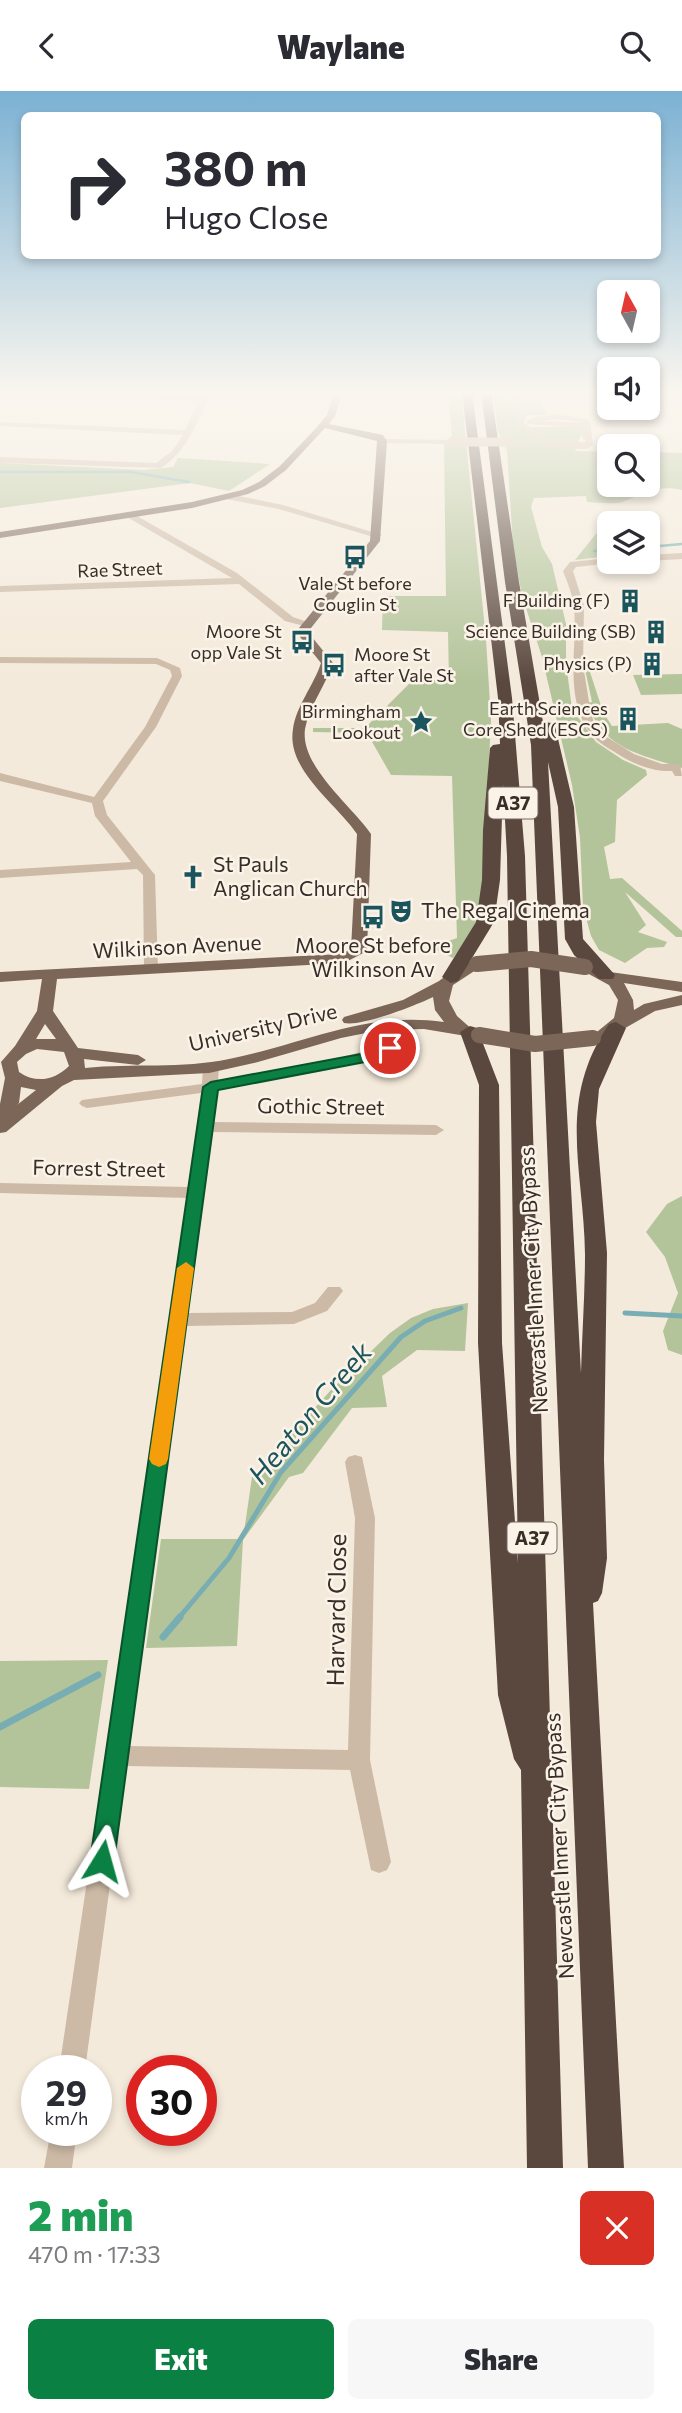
<!DOCTYPE html>
<html lang="en">
<head>
<meta charset="utf-8">
<style>
  body { margin:0; font-family:Commissioner,sans-serif; background:#f7f7f7; color:#2b2b33; height:100vh; display:flex; flex-direction:column; font-size:26px; white-space:nowrap }
  * { box-sizing:border-box; margin:0 }
  p { font-size:23px; color:#7c7c81 }
  .icon { flex:none; width:38px; height:38px; fill:none; stroke:currentColor; stroke-width:2; stroke-linecap:round; stroke-linejoin:round }
  .map { position:relative; height:2077px; overflow:hidden }
  .panel { display:flex; flex-direction:column; background:#fff; flex:1 }
  .panel>* { flex:none }
  .guide { position:absolute; left:21px; top:21px; width:640px; height:147px; border-radius:10px; box-shadow:0 4px 10px #0003; background:#fff; color:#2b2b33; overflow:hidden }
  .needle { width:46px; rotate:352deg }
  .controls { position:absolute; left:597px; top:189px; display:grid; gap:14px }
  .controls a { display:grid; place-items:center; width:63px; height:63px; border-radius:10px; background:#fff; box-shadow:0 4px 10px #0003; font-size:35px }
  .speed { position:absolute; left:21px; top:1964px; display:flex; gap:14px; font-size:35px; font-weight:700; text-align:center }
  .speed>* { display:grid; place-content:center; width:91px; height:91px; border-radius:50%; background:#fff; box-shadow:0 4px 10px #0003; line-height:1 }
  .speed small { font-size:18px; font-weight:400 }
  .speed .limit { border:10px solid #d22; background:#fff; color:#111 }
  .pin { position:absolute; display:grid; place-items:center; width:60px; height:60px; color:#fff; margin:-30px; border:4px solid #fff; border-radius:50%; box-shadow:0 2px 7px #0007 }
  .me { position:absolute; width:77px; margin:-38px; rotate:8deg; stroke-linejoin:round; filter:drop-shadow(0 0 5px #0008) }
  .turn { display:flex; align-items:center; gap:24px; height:147px; padding:0 28px; font-size:32px }
  .turn .icon { width:91px; height:91px; stroke-width:2.5 }
  .turn b { display:block; font-size:49px; line-height:60px }
  .round { display:grid; place-items:center; flex:none; width:74px; height:74px; border-radius:10px; background:#f7f7f7 }
  .summary { display:flex; align-items:center; justify-content:space-between; height:119px; padding:0 28px }
  h1 { font-size:42px; font-weight:800; line-height:52px; color:#1e9e55 }
  .button { display:flex; gap:14px; margin-top:auto; padding:14px 28px }
  .button a { flex:1; height:80px; border-radius:10px; background:#0b8043; color:#fff; font-size:28px; font-weight:800; line-height:80px; text-align:center }
  .button a+a { background:#f7f7f7; color:#2b2b33 }
  header { display:flex; justify-content:space-between; align-items:center; height:91px; padding:0 28px; background:#fff; font-size:32px; font-weight:800 }
  .map>svg:first-child { display:block }
  .green { fill:#b3c49a }
  .lines { fill:none; stroke-linecap:round; stroke-linejoin:round }
  .stream-far2 { stroke:#78adb3; stroke-width:2.5 }
  .stream-far1 { stroke:#78adb3; stroke-width:5 }
  .stream { stroke:#78adb3; stroke-width:7 }
  .minor { fill:#cdbaa6; fill-rule:evenodd }
  .major { fill:#7b6658; fill-rule:evenodd }
  .highway { fill:#5a483e; fill-rule:evenodd }
  .minor-bridge { stroke:#cdbaa6; stroke-width:9 }
  .major-bridge { stroke:#7b6658; stroke-width:16 }
  .route { fill:#0b8043; stroke:#07532c; stroke-width:2 }
  .slow { fill:#f59e0b }
  .labels { text-anchor:middle; stroke-width:5; stroke-linejoin:round; paint-order:stroke }
  .far-street-label { font-size:18px; fill:#382e28; stroke:#fbf3e8 }
  .far-poi-label { font-size:18px; fill:#382e28; stroke:#fbf3e8; text-anchor:end }
  .shield { fill:#fbf3e8; stroke:#726962; stroke-width:2 }
  .shield-label { font-size:19px; font-weight:bold; fill:#382e28 }
  .poi-label { font-size:21px; fill:#382e28; stroke:#fbf3e8; text-anchor:start }
  .street-label { font-size:21px; fill:#382e28; stroke:#fbf3e8 }
  .near-street-label { font-size:24px; fill:#382e28; stroke:#fbf3e8 }
  .near-water-label { font-size:28px; font-style:italic; fill:#1a545d; stroke:#fbf3e8 }
</style>
</head>
<body>
<header><svg class="icon" aria-label="back" viewBox="0 0 24 24"><path d="M15 5l-7 7 7 7"/></svg>Waylane<svg class="icon" aria-label="search" viewBox="0 0 24 24"><circle cx="10" cy="10" r="6"/><path d="M15 15l6 6"/></svg></header>
<div class="map">
<svg width="682" height="2077" viewBox="0 0 682 2077">
  <rect width="100%" height="100%" fill="#f4eadb"/>
  <path class="green" d="M448,301h13l25,247 5,81 -9,189 -10,25 -19,24 -22,-11 26,-9 -5,-162 -61,-1 -24,-42 -54,-1v-4h52l48,-48h36l-1,-48 -66,-2 1,-34h63l-2,-153 8,-7z
    M493,301h10l5,11 24,-3 9,3 5,12h-22l-2,6 5,6h57l-9,24 34,1v33h39v-33l34,1v37c-23,-6 -39,4 -60,12 -9,3 -25,0 -35,0l-1,-6 -52,2 -3,9 11,40 10,17 14,60v39l6,46 24,33 27,18 23,10 1,5 -30,25 -2,42 -11,5 6,32 12,-1 60,53v6h-6l-51,-45 21,33 -8,7 29,10 -3,5 -17,1 -22,15 -26,-13 -8,-14 -8,-29 -3,-69 -8,-53 -30,-128 -20,-61 -9,-50 -6,-96 -9,-18z
    M178,367l92,6 -41,27 -39,-8 -190,25v-45l144,7 29,-3z
    M603,434h6v31l-34,4z
    M592,575l6,1 1,4 -9,1 13,40 9,14 56,-3 14,6v39c-42,-14 -78,-18 -95,-65l5,-1 -7,-33z
    M682,583v20l-41,1 -8,-20z
    M682,1105v159l-14,-5 -5,-19 15,-38 -13,-36 -19,-25 21,-28z
    M468,1212l-3,48 -48,-1 -35,26 5,31 -35,1 -49,65 -14,4 -46,63 -6,106 -91,2 15,-109h82l9,-62 79,-87 59,-57 21,-15 22,-9z
    M108,1569l-19,129 -89,-2v-126z"/>
  <g class="lines">
    <path class="stream-far2" d="M0,381h131l58,10
      M648,456l34,-3
      M594,460l15,-1"/>
    <path class="stream-far1" d="M625,1222l57,3
      M178,1528l51,-61 52,-86 120,-135 24,-16 36,-13"/>
    <path class="stream" d="M163,1546l17,-20
      M0,1636l98,-52"/>
    <path class="minor" d="M56,301l145,6 2,-6h8c-13,28 -23,59 -50,76l-161,-5v-6l156,6 16,-12 11,-16 -183,-9v-4l185,8 13,-28z
      M506,301h8l13,20 -3,11 19,12 -2,9h-6v-8l-19,-12 3,-12z
      M558,323l32,6 3,25 -7,4 -43,-1 -1,-2 4,-3 40,-1 -4,-6v-8l-53,-4 -4,-2 10,-5zM558,328l25,4 -41,-2z
      M382,348l73,1 4,2 -4,2 -76,-1 -1,-2z
      M510,349l24,4 -4,2 -23,-2 -1,-2z
      M229,403l54,11 99,30 -5,3 -98,-29 -53,-10v-4z
      M130,421l107,61 56,44 20,7 -5,3 -23,-6 -46,-37 -239,8v-6l232,-8 -105,-61 -2,-2z
      M682,462v6l-34,2v-6z
      M609,467v4l3,1 -36,4 -3,4 11,35 -1,59 8,49 3,8 13,15 27,17 28,10h18l2,12h-7l-3,-5c-17,1 -36,-6 -51,-15 -7,-5 -16,-9 -23,-15 -37,-34 -20,-90 -24,-134 -1,-12 -7,-25 -11,-36l7,-9z
      M0,566l157,1 23,10 2,8 -26,51 -53,74 4,14 48,60 3,94 -2,3 -5,1 -7,-4 -1,-94 -6,-6 -137,9v-8l131,-8 -36,-46 -3,-13 -92,-22v-8l94,24 51,-70 27,-51 -2,-6 -14,-6 -156,-1z
      M390,953l7,4 -2,3 -67,19 -111,20 -3,32 222,3 8,5 -8,5 -223,-3 -25,181 104,-1 23,-9 13,-16h12l3,4 -16,20 -33,13 -107,2 -58,420 219,4 7,-232 -10,-56 3,-5 7,-2 7,2 13,61 -5,242 21,102 -4,8 -8,3 -8,-3 -21,-100 -224,-4 -41,304h-26l129,-872 -188,-5v-10l189,4 12,-94 -114,15 -5,-2 -3,-3 3,-3 120,-16 1,-16 8,-5 8,5 -1,13 110,-20z
      M51,2039h26l-5,38h-28z"/>
    <path class="major" d="M334,301h8l-7,24 -6,8 54,11 4,6 -7,100 -69,87 1,9 21,26c-7,22 -24,43 -28,66 -5,37 46,76 66,105l-4,117 -23,12 -287,16 -4,32 25,37 60,7 8,5 -8,5 -54,-6 1,9c48,-5 97,1 144,-9 76,-15 135,-48 215,-37l-9,-12 -2,-13c-16,8 -72,30 -89,26l-2,-3 2,-3 59,-17 36,-19 20,-15 18,-7 8,5 -32,21 -4,16 8,15 17,15 -8,5 -42,-7 -43,1 -40,8 -83,24 -49,11 -135,7 -12,6 -56,46 -6,1v-29l5,-26 -4,-16 14,-16 22,-35 5,-32 -42,3v-10l341,-18 10,-5 6,-115c-20,-30 -71,-64 -64,-105 3,-23 21,-44 28,-66l-21,-26 -1,-9 71,-87 7,-100 -52,-13 -39,42 -21,16 -17,8 -56,14 -192,30v-6l192,-30 50,-12 17,-8 21,-16 37,-39 10,-12zM45,933l11,15h-20zM37,958l27,3 5,14c-14,14 -33,18 -50,6l-2,-10 9,-8zM21,996l15,3 -19,15 2,-2z
      M591,873l19,8 72,10v10l-58,-9 9,17 1,10 10,-6 38,-9v10l-27,6 -49,28h-12l-2,-3 22,-18 4,-18 -9,-15 -24,-13 -2,-3z"/>
    <path class="highway" d="M462,301h10l40,306 13,158 38,1312h-36l-6,-398 -7,-11 -16,-64 -20,-352 1,-258 -19,-53 10,-6 7,2 22,57 3,258 16,220 -11,-707 -4,-72 -3,96 -6,42 -36,59 -7,2 -9,-6 34,-55 6,-42 1,-50 7,-82 3,-3 7,-1 -2,-46z
      M481,301h10l28,190 24,140 9,1 3,3 19,81 9,132 32,36 -2,4h-14l-25,-24 -9,-16 -7,-132 -10,-45 33,611c1,-39 4,-79 4,-119 -1,-85 -29,-152 24,-230l7,-2 10,6 -27,61 -3,33 11,131 -3,207 3,98 -5,35 -4,8 -5,2 31,565h-36l-57,-1423 -26,-163z"/>
    <path class="minor-bridge" d="M455,351h55"/>
    <path class="major-bridge" d="M477,873l54,-5 54,8
      M479,944l56,9 58,-6"/>
  </g>
  <linearGradient id="sky" x2="0" y2="1"><stop stop-color="#7bb1d3"/><stop offset="0.51" stop-color="#faf6ef"/><stop offset="1" stop-color="#faf6ef" stop-opacity="0"/></linearGradient>
  <rect width="682" height="592" fill="url(#sky)"/>
  <path class="route" d="M390,952l6,1 2,4 -2,3 -31,11 -147,28 -104,771 -3,8 -9,3 -8,-3 -4,-8 113,-774 8,-5 150,-28z"/>
  <path class="slow" d="M186,1171l8,6 -26,191 -2,5 -7,3 -7,-3 -3,-5 28,-191z"/>
  <defs>
    <g id="bus-bare" transform="scale(1.89)"><path d="M-5-6H5V4H4V6H2V4H-2V6H-4V4H-5ZM-3.5-4V0h7V-4ZM-3.5 1.2v1.5H-2V1.2ZM2 1.2v1.5H3.5V1.2Z" fill="#1a545d" stroke="#fbf3e8" stroke-width="2.5" paint-order="stroke"/></g>
    <g id="building-bare" transform="scale(1.89)"><path d="M-4-6H4V6H1V3H-1V6H-4ZM-2.5-4.3h1.7v1.8h-1.7ZM.8-4.3h1.7v1.8H.8ZM-2.5-1h1.7V.8h-1.7ZM.8-1h1.7V.8H.8Z" fill="#1a545d" stroke="#fbf3e8" stroke-width="2.5" paint-order="stroke"/></g>
    <g id="sight-bare" transform="scale(1.89)"><path d="M0-6L1.8-2.2L6-1.7L2.9 1.2L3.7 5.4L0 3.3L-3.7 5.4L-2.9 1.2L-6-1.7L-1.8-2.2Z" fill="#1a545d" stroke="#fbf3e8" stroke-width="2.5" paint-order="stroke"/></g>
    <g id="church-bare" transform="scale(1.89)"><path d="M-1.2-6h2.4v3.5h3.3v2.4h-3.3V6h-2.4V-.1h-3.3v-2.4h3.3Z" fill="#1a545d" stroke="#fbf3e8" stroke-width="2.5" paint-order="stroke"/></g>
    <g id="theatre-bare" transform="scale(1.89)"><path d="M-5-5.5Q0-4 5-5.5V0Q5 5 0 6Q-5 5-5 0ZM-3.3-2.5H-1v1.5H-3.3ZM1-2.5H3.3v1.5H1ZM-2.8 1Q0 5.5 2.8 1Z" fill="#1a545d" stroke="#fbf3e8" stroke-width="2.5" paint-order="stroke"/></g>
  </defs>
  <g fill-rule="evenodd">
    <use href="#bus-bare" x="355" y="466"/>
    <use href="#building-bare" x="630" y="510"/>
    <use href="#building-bare" x="656" y="541"/>
    <use href="#bus-bare" x="302" y="551"/>
    <use href="#building-bare" x="652" y="573"/>
    <use href="#bus-bare" x="334" y="574"/>
    <use href="#building-bare" x="628" y="628"/>
    <use href="#sight-bare" x="421" y="631"/>
    <use href="#church-bare" x="193" y="786"/>
    <use href="#theatre-bare" x="401" y="820"/>
    <use href="#bus-bare" x="373" y="826"/>
  </g>
  <g class="labels">
    <g class="far-street-label">
      <text transform="translate(120 479) rotate(-2)" y="6">Rae Street</text>
    </g>
    <g class="far-poi-label">
      <text x="355" y="499" text-anchor="middle">Vale St before<tspan x="355" dy="21">Couglin St</tspan></text>
      <text x="610" y="516">F Building (F)</text>
      <text x="282" y="547">Moore St<tspan x="282" dy="21">opp Vale St</tspan></text>
      <text x="636" y="547">Science Building (SB)</text>
      <text x="354" y="570" text-anchor="start">Moore St<tspan x="354" dy="21">after Vale St</tspan></text>
      <text x="632" y="579">Physics (P)</text>
      <text x="608" y="624">Earth Sciences<tspan x="608" dy="21">Core Shed (ESCS)</tspan></text>
      <text x="401" y="627">Birmingham<tspan x="401" dy="21">Lookout</tspan></text>
    </g>
    <g class="shield">
      <rect x="488.5" y="696.5" width="49" height="31" rx="5"/>
      <rect x="507.5" y="1431.5" width="49" height="31" rx="5"/>
    </g>
    <g class="shield-label">
      <text x="513" y="719">A37</text>
      <text x="532" y="1454">A37</text>
    </g>
    <g class="poi-label">
      <text x="213" y="781">St Pauls<tspan x="213" dy="24">Anglican Church</tspan></text>
      <text x="421" y="827">The Regal Cinema</text>
      <text x="373" y="862" text-anchor="middle">Moore St before<tspan x="373" dy="24">Wilkinson Av</tspan></text>
    </g>
    <g class="street-label">
      <text transform="translate(177 856) rotate(-3)" y="7">Wilkinson Avenue</text>
      <text transform="translate(263 937) rotate(-13)" y="7">University Drive</text>
      <text transform="translate(321 1016) rotate(1)" y="7">Gothic Street</text>
      <text transform="translate(99 1078) rotate(1)" y="7">Forrest Street</text>
      <text transform="translate(534 1189) rotate(-93)" y="7">Newcastle Inner City Bypass</text>
      <text transform="translate(560 1755) rotate(-93)" y="7">Newcastle Inner City Bypass</text>
    </g>
    <g class="near-street-label">
      <text transform="translate(337 1519) rotate(-89)" y="8">Harvard Close</text>
    </g>
    <g class="near-water-label">
      <text transform="translate(310 1322) rotate(-50)" y="10">Heaton Creek</text>
    </g>
  </g>
</svg>
<div class="controls">
<a><svg class="needle" viewBox="-14 -14 28 28"><path d="M0-13l5 13h-10z" fill="#e53935"/><path d="M0 13l5-13h-10z" fill="#7c7c81"/></svg></a>
<a><svg class="icon" aria-label="sound" viewBox="0 0 24 24"><path d="M4 9h4l5-4v14l-5-4H4zM17 9q2 3 0 6"/></svg></a>
<a><svg class="icon" aria-label="search" viewBox="0 0 24 24"><circle cx="10" cy="10" r="6"/><path d="M15 15l6 6"/></svg></a>
<a><svg class="icon" aria-label="layers" viewBox="0 0 24 24"><path d="M12 4l9 5-9 5-9-5zM3 14l9 5 9-5"/></svg></a>
</div>
<div class="speed"><div>29<small>km/h</small></div><div class="limit">30</div></div>
<div class="pin" style="left:390px;top:957px;background:#d93025"><svg class="icon" aria-label="arrive" viewBox="0 0 24 24"><path d="M6 21V4h12l-3 4 3 4H6"/></svg></div>
<svg class="me" style="left:102px;top:1770px" viewBox="-20 -20 40 40"><path d="M0-17L14 15 0 8-14 15z" fill="#0b8043" stroke="#fff" stroke-width="4"/></svg>
<div class="guide">
<div class="turn"><svg class="icon" aria-label="right" viewBox="0 0 24 24"><path d="M7 20v-9h11M14 6l5 5-5 5"/></svg><div><b>380 m</b>Hugo Close</div></div>
</div>
</div>
<section class="panel">
<div class="summary"><div><h1>2 min</h1><p>470 m · 17:33</p></div><a class="round" style="background:#d93025;color:#fff"><svg class="icon" aria-label="close" viewBox="0 0 24 24"><path d="M6 6l12 12M18 6L6 18"/></svg></a></div>
<div class="button"><a>Exit</a><a>Share</a></div>
</section>
</body>
</html>
